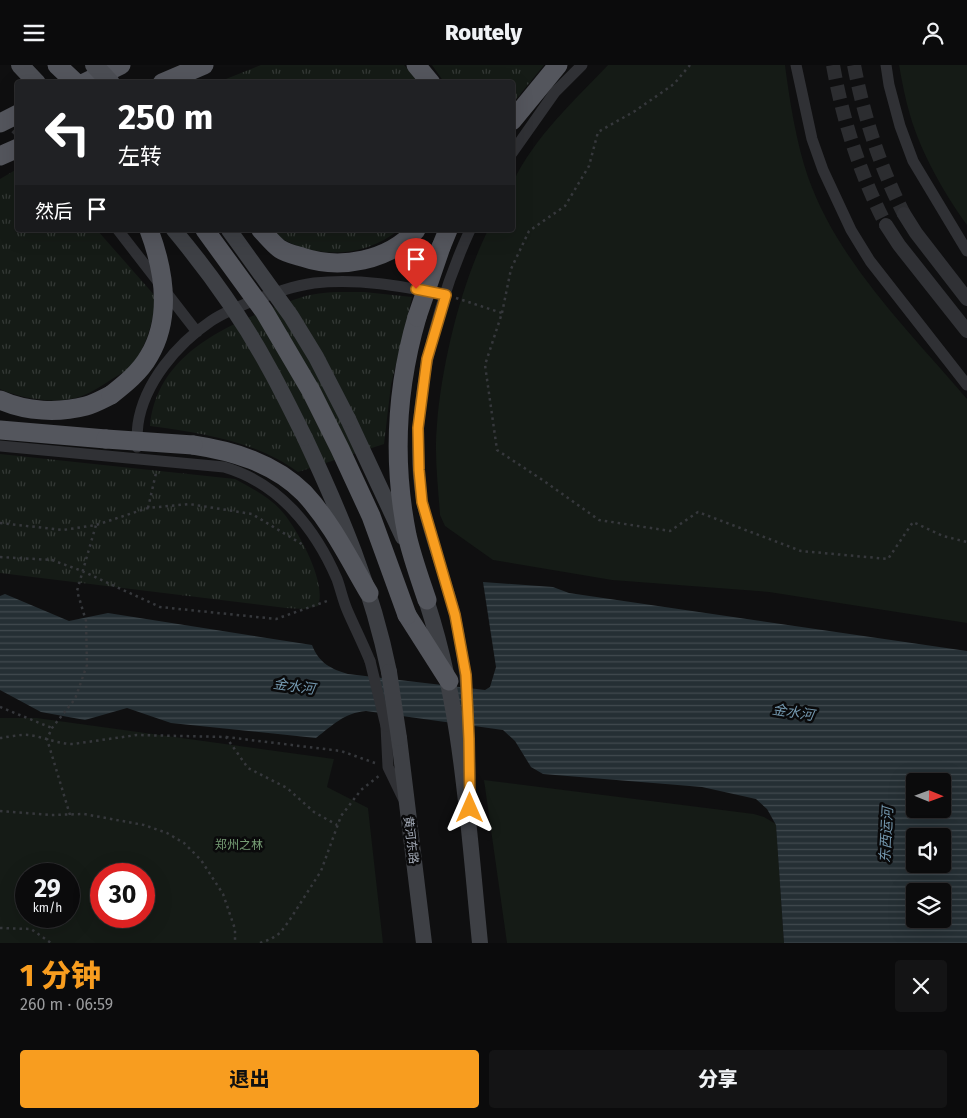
<!DOCTYPE html>
<html lang="zh">
<head>
<meta charset="utf-8">
<style>
  body { margin:0; font-family:"Fira Sans","Noto Sans SC",sans-serif; background:#141415; color:#f1f3f6; height:100vh; display:flex; flex-direction:column; font-size:19px; white-space:nowrap }
  * { box-sizing:border-box; margin:0 }
  p { font-size:16px; color:#9a9b9d }
  .icon { flex:none; width:28px; height:28px; fill:none; stroke:currentColor; stroke-width:2; stroke-linecap:round; stroke-linejoin:round }
  .map { position:relative; height:878px; overflow:hidden }
  .details { display:flex; flex-direction:column; background:#0b0b0c; flex:1 }
  .details>* { flex:none }
  .banner { position:absolute; left:15px; top:15px; width:500px; height:152px; border-radius:5px; box-shadow:0 5px 20px #0002,0 0 0 1px #2b2b2d; background:#202124; color:#fff; overflow:hidden }
  .needle { width:32px; rotate:91deg }
  .tools { position:absolute; left:906px; top:708px; display:grid; gap:10px }
  .tools a { display:grid; place-items:center; width:45px; height:45px; border-radius:5px; background:#0b0b0c; box-shadow:0 5px 20px #0002,0 0 0 1px #2b2b2d; font-size:25px }
  .speed { position:absolute; left:15px; top:798px; display:flex; gap:10px; font-size:25px; font-weight:700; text-align:center }
  .speed>* { display:grid; place-content:center; width:65px; height:65px; border-radius:50%; background:#0b0b0c; box-shadow:0 5px 20px #0002,0 0 0 1px #2b2b2d; line-height:1 }
  .speed small { font-size:12px; font-weight:400 }
  .speed .limit { border:8px solid #d22; background:#fff; color:#111 }
  .pin { position:absolute; display:grid; place-items:center; width:42px; height:42px; color:#fff; margin:-51px -21px; border-radius:50% 50% 50% 0; rotate:-45deg; box-shadow:0 0 5px #0007 }
  .pin .icon { rotate:45deg }
  .me { position:absolute; width:55px; margin:-28px; rotate:0deg; stroke-linejoin:round; filter:drop-shadow(0 0 4px #0008) }
  .turn { display:flex; align-items:center; gap:18px; height:105px; padding:0 20px; font-size:22px }
  .turn .icon { width:65px; height:65px; stroke-width:2.5 }
  .turn b { display:block; font-size:35px; line-height:42px }
  .then { display:flex; align-items:center; height:48px; padding:0 20px; background:#0003; gap:10px; font-size:19px }
  .round { display:grid; place-items:center; flex:none; width:52px; height:52px; border-radius:5px; background:#141415 }
  .summary { display:flex; align-items:center; justify-content:space-between; height:85px; padding:0 20px }
  h1 { font-size:30px; font-weight:800; line-height:38px; color:#f89d1f }
  .action { display:flex; gap:10px; margin-top:auto; padding:10px 20px }
  .action a { flex:1; height:58px; border-radius:5px; background:#f89d1f; color:#111; font-size:20px; font-weight:800; line-height:58px; text-align:center }
  .action a+a { background:#141415; color:#f1f3f6 }
  header { display:flex; justify-content:space-between; align-items:center; height:65px; padding:0 20px; background:#0b0b0c; font-size:22px; font-weight:800 }
  .map>svg:first-child { display:block }
  .grass { fill:url(#grass-tufts) }
  .green { fill:#151b16; fill-rule:evenodd }
  .water { fill:url(#water-rules); fill-rule:evenodd }
  .lines { fill:none; stroke-linecap:round; stroke-linejoin:round }
  .minor-tunnel { stroke:#2c2d30; stroke-width:11; stroke-dasharray:11 5.5; stroke-linecap:butt }
  .tertiary-tunnel { stroke:#2c2d30; stroke-width:14; stroke-dasharray:14 7; stroke-linecap:butt }
  .path { stroke:#36383c; stroke-width:2.5; stroke-dasharray:2.5 4; stroke-linecap:butt }
  .minor { stroke:#303135; stroke-width:11 }
  .tertiary { stroke:#303135; stroke-width:14 }
  .secondary { stroke:#3e4045; stroke-width:16 }
  .primary { stroke:#4c4e54; stroke-width:18 }
  .trunk { stroke:#54565d; stroke-width:19 }
  .minor-bridge { stroke:#303135; stroke-width:11 }
  .secondary-bridge { stroke:#3e4045; stroke-width:16 }
  .primary-bridge { stroke:#4c4e54; stroke-width:18 }
  .trunk-bridge { stroke:#54565d; stroke-width:19 }
  .route-casing { stroke:#a16614; stroke-width:12 }
  .route { stroke:#f89d1f; stroke-width:9 }
  .labels { text-anchor:middle; stroke-width:5; stroke-linejoin:round; paint-order:stroke }
  .street-label { font-size:12px; fill:#9fa6b2; stroke:#0a0a0b }
  .park-label { font-size:12px; fill:#769e75; stroke:#0a0a0b }
  .water-label { font-size:14px; font-style:italic; fill:#7498af; stroke:#0a0a0b }
</style>
</head>
<body>
<header><svg class="icon" aria-label="menu" viewBox="0 0 24 24"><path d="M4 6h16M4 12h16M4 18h16"/></svg>Routely<svg class="icon" aria-label="person" viewBox="0 0 24 24"><circle cx="12" cy="8" r="4"/><path d="M4 21q1-7 8-7t8 7"/></svg></header>
<div class="map">
<svg width="967" height="878" viewBox="0 0 967 878">
  <defs>
    <pattern id="grass-tufts" width="24" height="20" patternUnits="userSpaceOnUse" patternTransform="scale(1.25)"><rect width="24" height="20" fill="#151b16"/><path d="M3 7l-1-3M5 7V3M7 7l1-3M15 17l-1-3M17 17v-4M19 17l1-3" fill="none" stroke="#343936"/></pattern>
    <pattern id="water-rules" width="6" height="5" patternUnits="userSpaceOnUse" patternTransform="scale(1.25)"><rect width="6" height="5" fill="#252f34"/><path d="M0 2.5h6" fill="none" stroke="#414a4f"/></pattern>
  </defs>
  <rect width="100%" height="100%" fill="#0f0f10"/>
  <path class="grass" d="M261,0h143l17,18h-205z
    M432,0h112l-31,38 -1,-20 -68,-1z
    M17,104l1,61h79l59,67c-3,23 -8,46 -22,65 -6,9 -16,13 -25,19 -8,5 -17,11 -27,15 -23,9 -60,3 -82,-7v-210z
    M268,165h131c-40,31 -91,29 -131,0z
    M364,227l48,5 -21,88 -7,59 -86,28c-42,-31 -97,-39 -148,-46 6,-65 63,-95 117,-116 14,-5 29,-12 43,-15 18,-4 36,-3 54,-3z
    M0,389l235,25c18,10 37,19 50,36 14,18 42,68 33,91l-14,3 -18,-1 -286,-35z"/>
  <path class="green" d="M608,0h177c5,38 11,76 23,112 30,85 101,154 159,222v224l-198,-31 -157,-12 -119,-20 -48,-34 -5,-11c-2,-30 -6,-61 -3,-91 5,-62 24,-139 51,-194h24l1,-48c22,-46 61,-81 95,-117z
    M899,0h68v160c-23,-32 -46,-72 -57,-110 -5,-17 -8,-33 -11,-50z
    M0,653h37l297,41 -7,28 41,21 15,135h-383zM26,809h43v42h-43zM101,809h43v42h-43z
    M484,715l270,34 10,3 12,7 8,119h-277z"/>
  <path class="water" d="M483,517l70,5 16,6 398,58v292h-183l-8,-118 -9,-16 -11,-10 -54,-12 -159,-13 -12,-7 -16,-26 -12,-11 -137,-19c-22,2 -33,14 -50,27l-145,-15 -44,-15 -42,12 -44,-8 -41,-22v-94l5,-2 64,27 39,-8 204,32c7,18 19,24 36,29l137,16 5,-3 6,-20zM915,716h27v28h-27zM915,771h27v28h-27zM915,826h27v28h-27z"/>
  <g class="lines">
    <path class="minor-tunnel" d="M3,52l15,14"/>
    <path class="tertiary-tunnel" d="M833,0c10,56 27,109 53,160
      M854,0c10,52 26,102 50,149"/>
    <path class="path" d="M456,233l46,15 -17,52 12,85 47,31 55,39 71,11 28,-19 103,39 87,8 25,-37 30,14 24,6
      M502,248l9,-44 18,-38 36,-25 24,-40 9,-34 37,-21 39,-27 16,-19
      M148,443l8,-35
      M0,458l63,7 33,-5 52,-17 41,-4 63,10 53,32
      M0,492l52,3 30,11 78,36 116,12 54,-19
      M0,642l52,21
      M226,672l115,14 34,12
      M0,673c9,-1 20,-4 29,-3 15,2 29,9 44,9l64,-9 89,2 22,31 39,20 27,24 23,13
      M0,746l51,4 33,-1 60,11 23,8 17,10 17,17 22,34 12,35v14
      M70,750l-23,-76 5,-11 23,-29 12,-34 -1,-44 -9,-30 19,-66
      M0,863l31,1 20,14
      M260,878l11,-4 9,-6 9,-12 32,-50 20,-55 20,-26 19,-15"/>
    <path class="minor" d="M796,0l16,74 11,31 28,60 19,31 97,124
      M886,0l3,20 11,41 13,35 54,90
      M512,88l43,-61 27,-27
      M118,165l79,102
      M0,381l224,21c55,16 91,61 113,112 4,11 6,22 11,33 7,16 15,32 22,49
      M137,382c0,-7 0,-15 1,-23 6,-41 39,-80 73,-103 13,-9 29,-15 44,-21 19,-7 38,-14 59,-17 45,-5 87,3 132,12
      M386,661l2,41 15,31
      M470,712c-1,-55 -3,-108 -15,-162 -9,-38 -25,-74 -33,-113 -16,-83 13,-196 48,-272"/>
    <path class="tertiary" d="M904,149l12,19 51,66
      M886,160l13,20 68,86"/>
    <path class="secondary" d="M348,354l55,118
      M305,373c36,77 67,150 84,234
      M422,523c40,112 46,237 58,355
      M399,673l25,205"/>
    <path class="primary" d="M20,0l17,18"/>
    <path class="trunk" d="M57,0l19,18
      M416,0l15,18
      M84,18l37,-18
      M162,18l42,-18
      M512,56l46,-56
      M0,58l18,-9
      M0,91l18,-8
      M261,165c6,6 12,14 19,19 6,4 15,6 22,8 38,13 87,4 114,-27
      M441,182l7,-17
      M417,252c-21,72 -25,143 -10,218 5,22 13,44 20,65
      M0,335c26,12 59,13 86,6 8,-2 17,-7 25,-11
      M0,365l106,9
      M193,380c40,6 81,18 111,48 27,29 45,66 65,100
      M407,550l42,66"/>
    <path class="minor-bridge" d="M370,596l16,65"/>
    <path class="secondary-bridge" d="M174,165c35,42 68,88 94,136 13,23 25,48 37,72
      M229,165l62,86 25,41 32,62
      M389,607l10,66"/>
    <path class="primary-bridge" d="M94,0l17,18"/>
    <path class="trunk-bridge" d="M205,165l59,81 47,80 29,58 31,67 36,99
      M417,252l24,-70
      M111,330c14,-11 29,-23 38,-39 23,-39 15,-86 0,-126
      M106,374l87,6"/>
  </g>
  <g class="lines">
    <g class="route-casing">
      <path id="route" d="M416,224l30,6 -19,64 -2,15 -7,54 1,42 3,32 33,113 11,60 3,64 1,69"/>
    </g>
    <use href="#route" class="route"/>
  </g>
  <g class="labels">
    <g class="street-label">
      <text transform="translate(411 775) rotate(83)" y="4">黄河东路</text>
    </g>
    <g class="park-label">
      <text x="239" y="784">郑州之林</text>
    </g>
    <g class="water-label">
      <text transform="translate(294 621) rotate(8)" y="5">金水河</text>
      <text transform="translate(793 647) rotate(9)" y="5">金水河</text>
      <text transform="translate(886 770) rotate(-87)" y="5">东西运河</text>
    </g>
  </g>
</svg>
<div class="tools">
<a><svg class="needle" viewBox="-14 -14 28 28"><path d="M0-13l5 13h-10z" fill="#e53935"/><path d="M0 13l5-13h-10z" fill="#9a9b9d"/></svg></a>
<a><svg class="icon" aria-label="sound" viewBox="0 0 24 24"><path d="M4 9h4l5-4v14l-5-4H4zM17 9q2 3 0 6"/></svg></a>
<a><svg class="icon" aria-label="layers" viewBox="0 0 24 24"><path d="M12 4l9 5-9 5-9-5zM3 14l9 5 9-5"/></svg></a>
</div>
<div class="speed"><div>29<small>km/h</small></div><div class="limit">30</div></div>
<div class="pin" style="left:416px;top:224px;background:#d93025"><svg class="icon" aria-label="arrive" viewBox="0 0 24 24"><path d="M6 21V4h12l-3 4 3 4H6"/></svg></div>
<svg class="me" style="left:470px;top:743px" viewBox="-20 -20 40 40"><path d="M0-17L14 15 0 8-14 15z" fill="#f89d1f" stroke="#fff" stroke-width="4"/></svg>
<div class="banner">
<div class="turn"><svg class="icon" aria-label="left" viewBox="0 0 24 24"><path d="M17 20v-9H6M10 6l-5 5 5 5"/></svg><div><b>250 m</b>左转</div></div>
<div class="then">然后<svg class="icon" aria-label="arrive" viewBox="0 0 24 24"><path d="M6 21V4h12l-3 4 3 4H6"/></svg></div>
</div>
</div>
<section class="details">
<div class="summary"><div><h1>1 分钟</h1><p>260 m · 06:59</p></div><a class="round"><svg class="icon" aria-label="close" viewBox="0 0 24 24"><path d="M6 6l12 12M18 6L6 18"/></svg></a></div>
<div class="action"><a>退出</a><a>分享</a></div>
</section>
</body>
</html>
